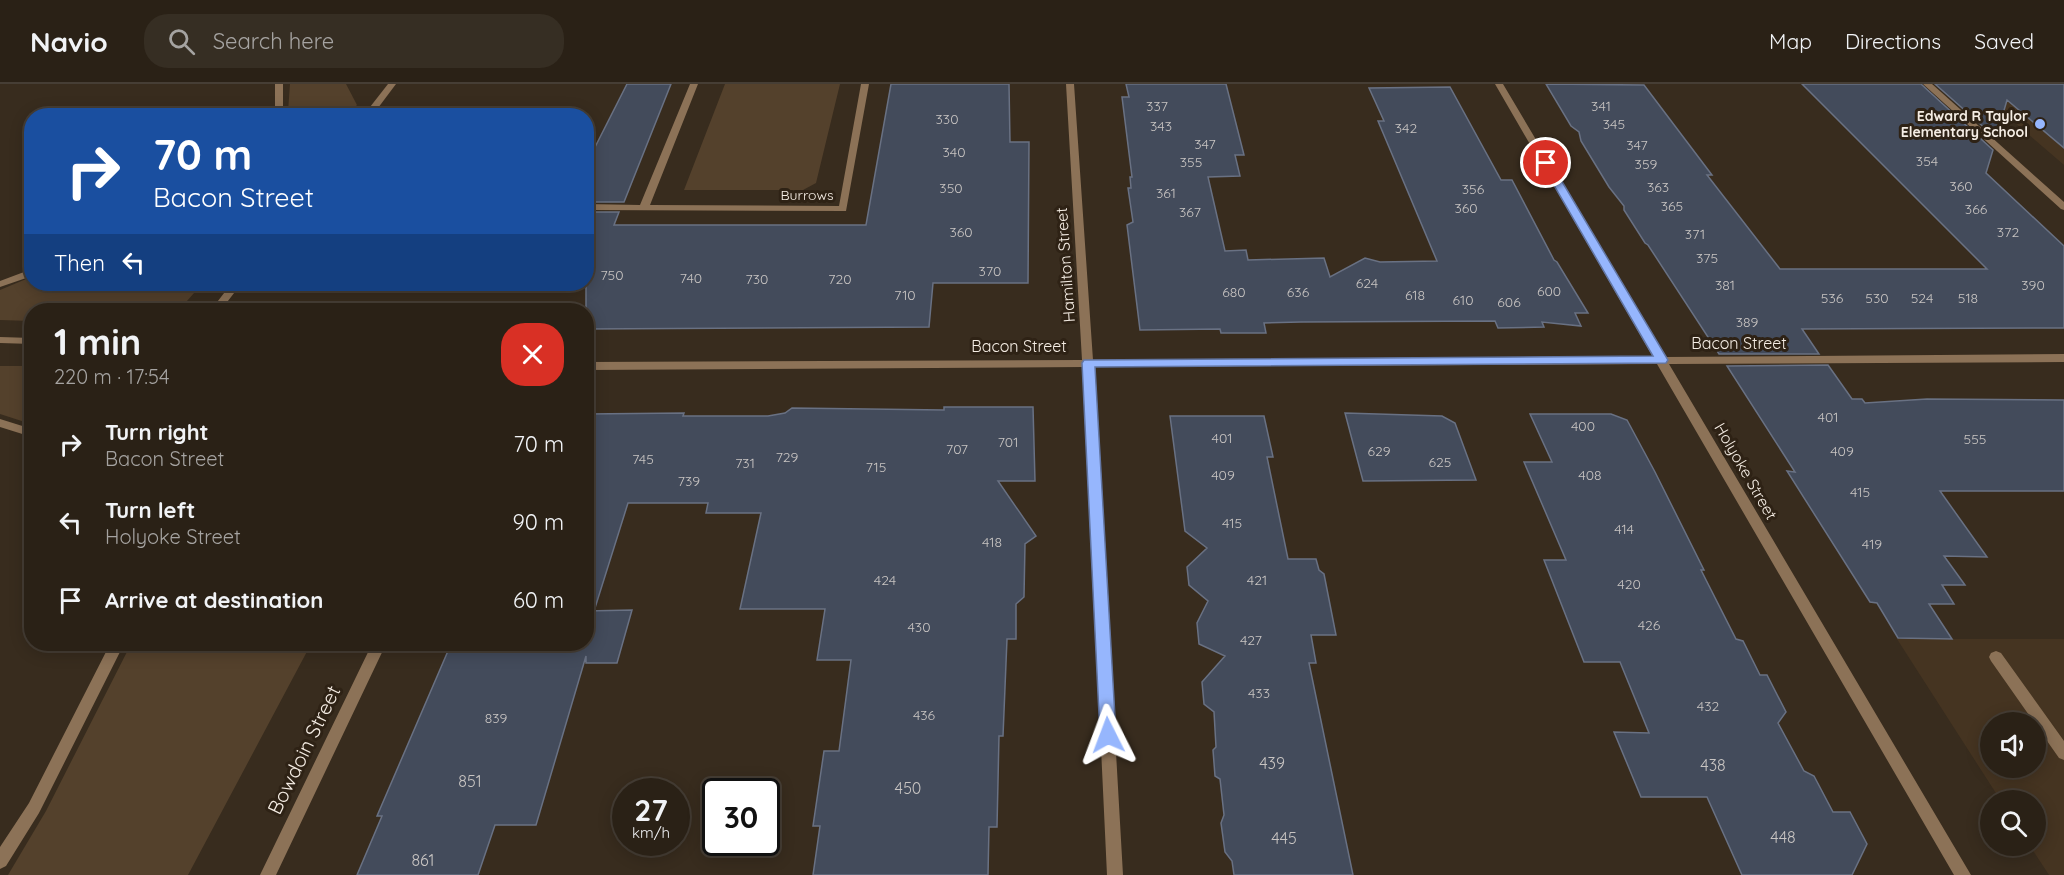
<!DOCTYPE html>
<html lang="en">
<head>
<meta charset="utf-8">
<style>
  body { margin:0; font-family:Quicksand,sans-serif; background:#362e23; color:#f1f3f6; height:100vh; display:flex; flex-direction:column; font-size:22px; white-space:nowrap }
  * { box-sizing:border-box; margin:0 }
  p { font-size:20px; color:#a5a3a1 }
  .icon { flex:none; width:33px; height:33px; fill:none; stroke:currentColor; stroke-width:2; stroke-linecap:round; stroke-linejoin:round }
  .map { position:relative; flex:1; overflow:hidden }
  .side { position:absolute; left:24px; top:219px; width:570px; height:348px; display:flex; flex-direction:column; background:#2a2116; border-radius:24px; box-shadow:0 3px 15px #0003,0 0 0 2px #463e35 }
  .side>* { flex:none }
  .hud { position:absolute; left:24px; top:24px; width:570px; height:183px; border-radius:24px; box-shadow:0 3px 15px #0003,0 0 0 2px #463e35; background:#1a4fa0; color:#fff; overflow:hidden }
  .controls { position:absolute; left:1980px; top:628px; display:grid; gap:12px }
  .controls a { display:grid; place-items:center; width:66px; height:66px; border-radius:50%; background:#2a2116; box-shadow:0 3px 15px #0003,0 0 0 2px #463e35; font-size:30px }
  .speed { position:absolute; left:612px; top:694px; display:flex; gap:12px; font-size:30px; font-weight:700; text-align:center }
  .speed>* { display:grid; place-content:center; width:78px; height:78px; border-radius:50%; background:#2a2116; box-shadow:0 3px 15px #0003,0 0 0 2px #463e35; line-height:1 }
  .speed small { font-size:15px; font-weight:400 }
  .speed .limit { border:3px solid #111; border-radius:9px; background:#fff; color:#111 }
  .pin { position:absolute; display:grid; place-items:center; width:51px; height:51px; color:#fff; margin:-26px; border:3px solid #fff; border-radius:50%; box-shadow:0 2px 6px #0007 }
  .me { position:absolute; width:66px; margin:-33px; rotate:357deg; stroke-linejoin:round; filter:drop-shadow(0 0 4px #0008) }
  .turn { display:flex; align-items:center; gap:21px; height:126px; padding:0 30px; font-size:27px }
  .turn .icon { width:78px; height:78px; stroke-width:2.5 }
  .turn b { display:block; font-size:42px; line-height:51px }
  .then { display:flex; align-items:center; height:57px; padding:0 30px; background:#0003; gap:12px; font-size:22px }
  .round { display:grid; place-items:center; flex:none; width:63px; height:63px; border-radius:24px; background:#362e23 }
  .summary { display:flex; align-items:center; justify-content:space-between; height:102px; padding:0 30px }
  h1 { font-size:36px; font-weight:700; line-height:45px }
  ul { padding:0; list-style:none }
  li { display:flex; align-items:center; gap:18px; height:78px; padding:0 30px }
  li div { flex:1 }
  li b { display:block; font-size:22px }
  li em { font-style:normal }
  header { display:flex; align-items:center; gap:36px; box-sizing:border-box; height:84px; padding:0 30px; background:#2a2116; border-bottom:2px solid #463e35 }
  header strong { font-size:28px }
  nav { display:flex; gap:33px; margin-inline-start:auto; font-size:21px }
  .search { width:420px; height:54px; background:#362e23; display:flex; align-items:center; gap:15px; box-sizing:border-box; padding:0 21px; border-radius:24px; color:#a5a3a1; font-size:22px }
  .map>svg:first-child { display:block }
  .built { fill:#453421; fill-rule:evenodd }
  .green { fill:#54412c }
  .building { fill:#434b5b; stroke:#697183; stroke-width:1.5 }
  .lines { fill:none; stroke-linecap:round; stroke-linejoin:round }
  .service { fill:#8c7257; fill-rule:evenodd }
  .minor { fill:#8c7257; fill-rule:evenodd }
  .route { fill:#96b6fd; stroke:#6276a4; stroke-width:1.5 }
  .poi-dot { fill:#96b6fd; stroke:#2e2215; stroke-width:2 }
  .labels { text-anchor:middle; stroke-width:6; stroke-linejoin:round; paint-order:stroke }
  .number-label { font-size:14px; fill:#c8c4c2 }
  .far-poi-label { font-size:14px; font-weight:bold; fill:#f5ede4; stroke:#2e2215; text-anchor:end }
  .far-street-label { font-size:14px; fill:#f5ede4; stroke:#2e2215 }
  .street-label { font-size:16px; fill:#f5ede4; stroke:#2e2215 }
  .near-number-label { font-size:16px; fill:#c8c4c2 }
  .near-street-label { font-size:20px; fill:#f5ede4; stroke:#2e2215 }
</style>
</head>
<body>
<header>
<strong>Navio</strong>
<div class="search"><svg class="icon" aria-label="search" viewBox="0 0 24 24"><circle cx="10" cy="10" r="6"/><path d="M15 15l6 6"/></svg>Search here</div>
<nav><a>Map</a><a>Directions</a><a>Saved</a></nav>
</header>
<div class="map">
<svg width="2064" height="791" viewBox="0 0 2064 791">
  <rect width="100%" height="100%" fill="#382c1e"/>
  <path class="built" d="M1970,0h94v81z
    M1897,555h167v236h-15l-19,-29h6v-45h-35zM1990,639h46v45h-46z"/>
  <path class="green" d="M290,0h56l11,21 -9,10h-63l3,-3z
    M725,0h115l-24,99 -13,7h-119z
    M31,193l1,7h170l-23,26h-147l-1,11 -31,-1v-30z
    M0,282h31v58l-31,-10z
    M131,560h180l-123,231h-180l38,-64z"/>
  <path class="building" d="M627,0h44l-47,118h-38v-37z
    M891,0h118l1,58h19l-1,141h-95l-4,44 -343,2v-117h33l-5,13h252z
    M1126,0h100l18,71h-9l5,21 -32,1 17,74 21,-1 2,10 76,-2 6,19 35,-19 15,4 57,-1 -59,-140h6l-15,-33 81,-1 51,93h11l42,80 3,2 31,51h-13l6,13 -39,-4 2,5 -46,1 -3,-7 -194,1 -37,1 2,10h-45l-1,-4 -80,1 -13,-105 6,-3 -5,-34h3l-1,-11h2l-10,-80h7z
    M1546,0l98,1 68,90h-5l73,94h207l-185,-185h119l72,66 -7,23 78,73v82l-262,1 17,25h-100l-71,-109 -3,-2 -21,-33v-4l-15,-19 -28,-46 -2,-9 -8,-6z
    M1935,0h129v64l-57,-48 -11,38z
    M1828,281l24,34h10l3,4 62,-4 137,1v91h-124l47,66 -43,-1 21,29h-23l12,19h-25l23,35 -54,-1 -21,-35 -7,-1 -83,-131 8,1 -68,-106z
    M944,323h89l2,74h-37l38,55 -11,8 -1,53 -8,7v35h-9l-4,97h-4l-2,91h-8l-1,48h-175l7,-49h-7l11,-75h15l12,-91h-34l8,-51h-85l21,-96h-55l2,-10h-80l-33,105 -9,-1v-193l98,-1 -1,3h85l17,-3 7,-5 152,2z
    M1345,329l97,3 13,7 21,57 -113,1z
    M1530,330h81l16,6 28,52 49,98h-3l35,69 7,2 17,34h7l19,37 -8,11 26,48 10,5 19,36h17l17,32 -15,31h-110l-35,-78h-66l-27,-65 35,1 -29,-71h-36l-40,-102h22l-42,-98h28z
    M1170,332h94l9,41h-6l21,102h28l3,11 5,4 12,61h-25l5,28h-7l44,212h-119l-2,-14 -7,-9 -4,-29 3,-8 -4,-36 -5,-3 -2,-26 3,-3 -2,-35 -10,-8 -2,-22 23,-26 -26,-12 -2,-21 11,-22 -19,-16 -2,-18 20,-19 -22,-17z
    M632,526l-15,53h-31v-7l-50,169h-41l-17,50h-121l25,-59h-5l74,-172h135v-33z"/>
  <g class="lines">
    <path class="service" d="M275,0h8v28l-2,4h-9l3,-4z
      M388,0h8l-24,32h-9z
      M32,185v7l-32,11v-6z
      M231,200h10l-20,26h-10z
      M0,335l32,10v8l-32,-10z
      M110,560h14l-85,169 -33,53 -6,3v-22l29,-44z
      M1996,567l5,2 63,88v19l-5,-2 -68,-97 -2,-4 2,-4z"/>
    <path class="minor" d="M690,0h8l-48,121 189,1 22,-122h8l-23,127 -260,-1v-6l54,1z
      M1066,0h8l19,276 560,-3 -158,-273h8l162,273 399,-3v8l-395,2 302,511h-17l-297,-511 -563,3 29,508h-16l-24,-508 -497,3v-8l496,-2z
      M1923,0h9l132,118v8l-3,-1z
      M0,253l32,1v6l-32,-1z
      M372,560h14l-110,231h-16z"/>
  </g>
  <path class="route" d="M1542,77l9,2 117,197 -2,3 -571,4 21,368 -2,5 -6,3 -6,-3 -2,-5 -18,-372 2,-3 569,-4 -112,-193z"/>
  <circle class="poi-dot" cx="2040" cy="40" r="6"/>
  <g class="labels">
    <g class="number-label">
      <text x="1157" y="27">337</text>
      <text x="1601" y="27">341</text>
      <text x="947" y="40">330</text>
      <text x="1614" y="45">345</text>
      <text x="1161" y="47">343</text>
      <text x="1406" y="49">342</text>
      <text x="1205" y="65">347</text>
      <text x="1637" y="66">347</text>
      <text x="954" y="73">340</text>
      <text x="1927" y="82">354</text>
      <text x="1191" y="83">355</text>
      <text x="1646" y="85">359</text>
      <text x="1961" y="107">360</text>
      <text x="1658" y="108">363</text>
      <text x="951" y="109">350</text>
      <text x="1473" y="110">356</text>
      <text x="1166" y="114">361</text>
      <text x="1672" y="127">365</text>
      <text x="1466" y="129">360</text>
      <text x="1976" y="130">366</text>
      <text x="1190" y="133">367</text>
      <text x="961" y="153">360</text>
      <text x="2008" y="153">372</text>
      <text x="1695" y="155">371</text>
      <text x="1707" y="179">375</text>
      <text x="990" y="192">370</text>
      <text x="612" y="196">750</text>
      <text x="691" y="199">740</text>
      <text x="757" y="200">730</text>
      <text x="840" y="200">720</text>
      <text x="1367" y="204">624</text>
      <text x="1725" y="206">381</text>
      <text x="2033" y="206">390</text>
      <text x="1549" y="212">600</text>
      <text x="1234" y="213">680</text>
      <text x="1298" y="213">636</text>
      <text x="905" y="216">710</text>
      <text x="1415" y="216">618</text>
      <text x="1832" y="219">536</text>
      <text x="1877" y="219">530</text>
      <text x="1922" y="219">524</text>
      <text x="1968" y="219">518</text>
      <text x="1463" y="221">610</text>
      <text x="1509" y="223">606</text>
      <text x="1747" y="243">389</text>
      <text x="1828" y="338">401</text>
      <text x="1583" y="347">400</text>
      <text x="1222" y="359">401</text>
      <text x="1975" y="360">555</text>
      <text x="1008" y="363">701</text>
      <text x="957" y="370">707</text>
      <text x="1379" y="372">629</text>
      <text x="1842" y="372">409</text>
      <text x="787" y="378">729</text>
      <text x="643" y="380">745</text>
      <text x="1440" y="383">625</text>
      <text x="745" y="384">731</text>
      <text x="876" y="388">715</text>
      <text x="1223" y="396">409</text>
      <text x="1590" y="396">408</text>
      <text x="689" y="402">739</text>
      <text x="1860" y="413">415</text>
      <text x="1232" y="444">415</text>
      <text x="1624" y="450">414</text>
      <text x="992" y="463">418</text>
      <text x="1872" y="465">419</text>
      <text x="885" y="501">424</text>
      <text x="1257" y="501">421</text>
      <text x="1629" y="505">420</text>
      <text x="1649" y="546">426</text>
      <text x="919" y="548">430</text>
      <text x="1251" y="561">427</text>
      <text x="1259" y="614">433</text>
      <text x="1708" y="627">432</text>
      <text x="924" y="636">436</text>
      <text x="496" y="639">839</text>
    </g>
    <g class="far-poi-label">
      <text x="2028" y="37">Edward R Taylor<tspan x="2028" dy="16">Elementary School</tspan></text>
    </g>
    <g class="far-street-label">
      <text x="807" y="116">Burrows</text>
    </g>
    <g class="street-label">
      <text transform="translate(1065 181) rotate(-94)" y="6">Hamilton Street</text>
      <text x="1739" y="265">Bacon Street</text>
      <text x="1019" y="268">Bacon Street</text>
      <text transform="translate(1746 387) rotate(60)" y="6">Holyoke Street</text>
    </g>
    <g class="near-number-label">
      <text x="1272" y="685">439</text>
      <text x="1713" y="687">438</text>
      <text x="470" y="703">851</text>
      <text x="908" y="710">450</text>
      <text x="1783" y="759">448</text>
      <text x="1284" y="760">445</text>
      <text x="423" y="782">861</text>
    </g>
    <g class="near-street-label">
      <text transform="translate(304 666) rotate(-64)" y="7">Bowdoin Street</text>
    </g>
  </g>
</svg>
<div class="controls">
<a><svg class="icon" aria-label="sound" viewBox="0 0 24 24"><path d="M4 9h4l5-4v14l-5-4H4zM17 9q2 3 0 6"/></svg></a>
<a><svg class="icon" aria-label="search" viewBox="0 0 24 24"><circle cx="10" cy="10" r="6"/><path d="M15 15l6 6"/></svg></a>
</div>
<div class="speed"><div>27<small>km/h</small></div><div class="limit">30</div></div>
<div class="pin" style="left:1546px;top:79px;background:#d93025"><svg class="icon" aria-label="arrive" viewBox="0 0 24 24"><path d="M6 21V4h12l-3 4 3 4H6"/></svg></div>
<svg class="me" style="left:1108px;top:651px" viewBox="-20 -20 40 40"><path d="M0-17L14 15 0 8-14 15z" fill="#96b6fd" stroke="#fff" stroke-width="4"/></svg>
<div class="hud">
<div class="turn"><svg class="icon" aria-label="right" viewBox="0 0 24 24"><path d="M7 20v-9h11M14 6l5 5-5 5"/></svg><div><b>70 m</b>Bacon Street</div></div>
<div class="then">Then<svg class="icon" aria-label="left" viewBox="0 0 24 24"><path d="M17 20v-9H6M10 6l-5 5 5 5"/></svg></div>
</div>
<section class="side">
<div class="summary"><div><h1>1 min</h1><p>220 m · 17:54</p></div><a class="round" style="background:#d93025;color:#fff"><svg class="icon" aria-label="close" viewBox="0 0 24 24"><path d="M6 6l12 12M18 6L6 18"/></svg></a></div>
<ul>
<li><svg class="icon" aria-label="right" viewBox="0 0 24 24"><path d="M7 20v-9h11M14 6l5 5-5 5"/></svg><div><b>Turn right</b><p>Bacon Street</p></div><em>70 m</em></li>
<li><svg class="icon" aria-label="left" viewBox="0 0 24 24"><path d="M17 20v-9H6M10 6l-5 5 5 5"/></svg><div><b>Turn left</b><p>Holyoke Street</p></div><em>90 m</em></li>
<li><svg class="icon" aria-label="arrive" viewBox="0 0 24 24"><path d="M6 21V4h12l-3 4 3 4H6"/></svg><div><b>Arrive at destination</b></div><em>60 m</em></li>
</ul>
</section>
</div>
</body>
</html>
